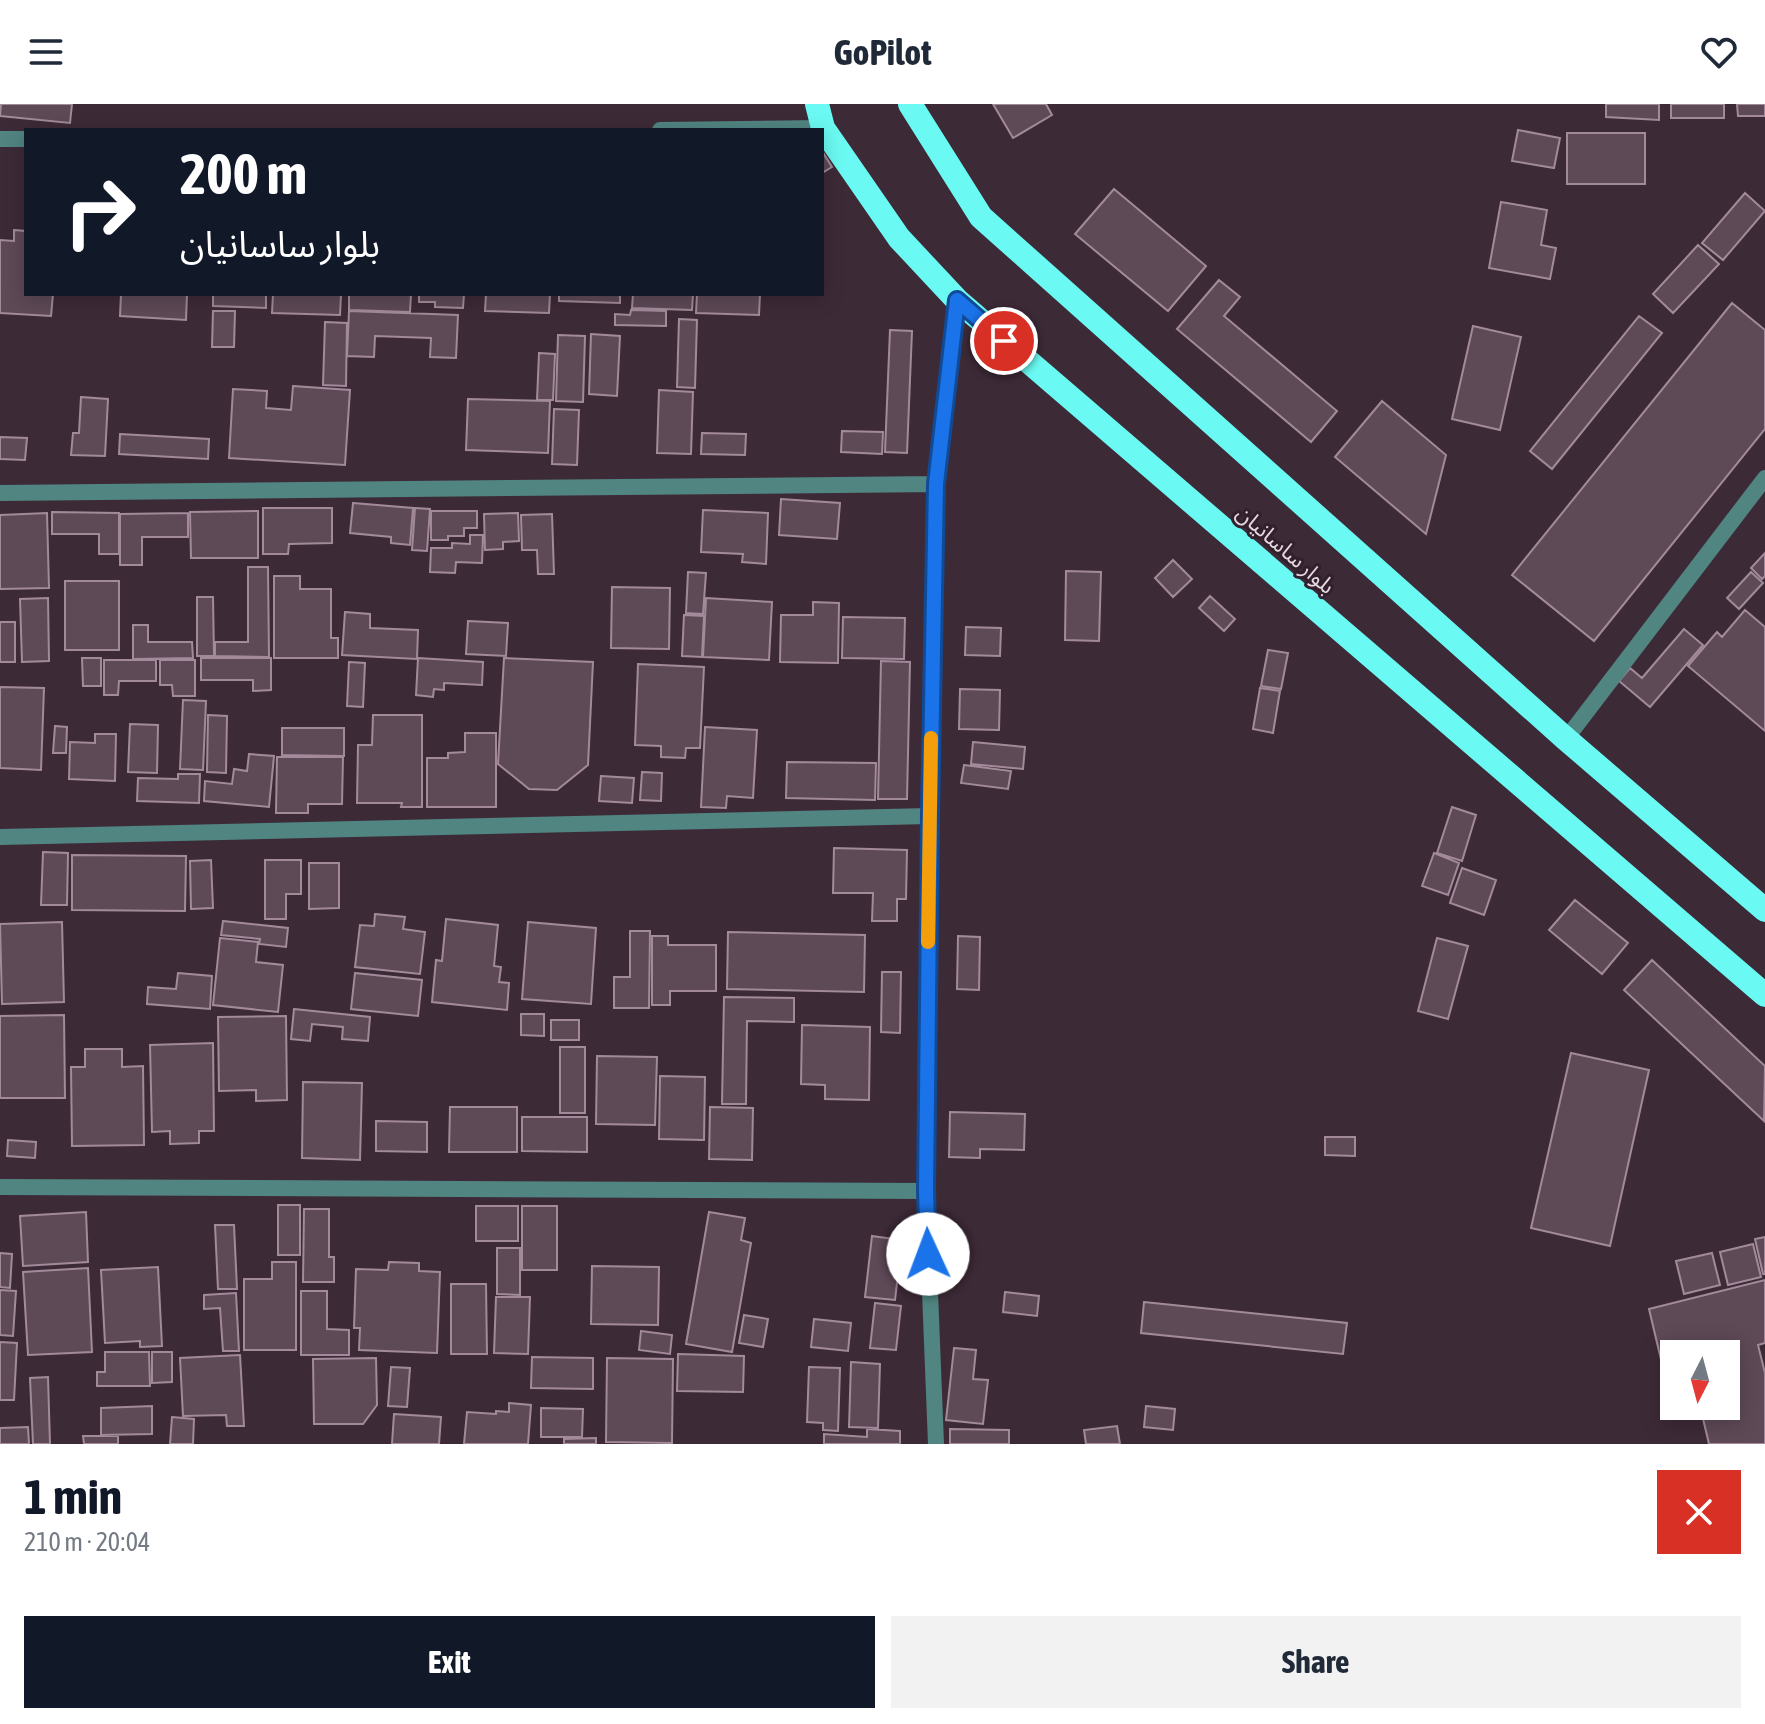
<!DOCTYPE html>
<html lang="en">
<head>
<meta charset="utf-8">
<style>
  body { margin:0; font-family:"Asap Condensed","Noto Sans Arabic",sans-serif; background:#f2f2f3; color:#1f2937; height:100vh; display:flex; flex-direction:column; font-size:30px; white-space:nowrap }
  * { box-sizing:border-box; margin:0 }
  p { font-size:26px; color:#747a83 }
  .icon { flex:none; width:44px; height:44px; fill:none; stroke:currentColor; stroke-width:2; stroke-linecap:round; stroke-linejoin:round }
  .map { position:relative; height:1340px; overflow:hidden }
  .panel { display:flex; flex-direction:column; background:#fff; flex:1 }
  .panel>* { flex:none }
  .hud { position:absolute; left:24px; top:24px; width:800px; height:168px; border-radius:0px; box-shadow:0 4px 20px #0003; background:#111827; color:#fff; overflow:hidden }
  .needle { width:52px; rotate:186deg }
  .controls { position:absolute; left:1660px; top:1236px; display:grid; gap:16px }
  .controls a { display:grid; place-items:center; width:80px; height:80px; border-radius:0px; background:#fff; box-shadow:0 4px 20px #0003; font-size:40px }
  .pin { position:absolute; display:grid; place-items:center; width:68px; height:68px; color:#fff; margin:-34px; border:4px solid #fff; border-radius:50%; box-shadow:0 2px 8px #0007 }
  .me { position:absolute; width:88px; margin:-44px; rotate:358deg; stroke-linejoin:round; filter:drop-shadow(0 0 6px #0008) }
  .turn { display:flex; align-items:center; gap:28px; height:168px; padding:0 24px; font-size:36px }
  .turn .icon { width:104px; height:104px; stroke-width:2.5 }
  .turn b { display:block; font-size:56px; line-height:68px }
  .round { display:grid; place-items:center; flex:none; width:84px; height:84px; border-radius:0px; background:#f2f2f3 }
  .headline { display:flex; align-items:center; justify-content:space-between; height:136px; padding:0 24px }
  h1 { font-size:48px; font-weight:700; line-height:60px; color:#111827 }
  .action { display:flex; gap:16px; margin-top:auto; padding:16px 24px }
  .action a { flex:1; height:92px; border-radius:0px; background:#111827; color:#fff; font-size:32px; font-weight:700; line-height:92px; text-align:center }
  .action a+a { background:#f2f2f3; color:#1f2937 }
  header { display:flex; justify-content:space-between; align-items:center; height:104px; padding:0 24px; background:#fff; font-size:36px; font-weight:700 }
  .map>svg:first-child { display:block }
  .building { fill:#5e4957; stroke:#a28a9a; stroke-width:2 }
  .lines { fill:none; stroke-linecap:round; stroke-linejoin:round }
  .street { stroke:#518582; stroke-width:16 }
  .highway { stroke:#6bfaf3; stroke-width:24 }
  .route-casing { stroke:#114b97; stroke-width:20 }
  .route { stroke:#1a73e8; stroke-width:14 }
  .slow { stroke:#f59e0b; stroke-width:14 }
  .labels { text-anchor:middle; stroke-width:6; stroke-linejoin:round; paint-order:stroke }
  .street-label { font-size:22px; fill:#e5d8e1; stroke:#33202d }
</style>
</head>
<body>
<header><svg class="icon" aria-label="menu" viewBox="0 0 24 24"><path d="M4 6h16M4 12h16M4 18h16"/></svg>GoPilot<svg class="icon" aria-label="heart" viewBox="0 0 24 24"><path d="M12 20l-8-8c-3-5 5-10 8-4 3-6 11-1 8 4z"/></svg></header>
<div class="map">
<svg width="1765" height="1340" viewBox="0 0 1765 1340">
  <rect width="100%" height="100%" fill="#3d2a37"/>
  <path class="building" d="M1,0h71l-2,19 -70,-7z
    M993,0h53l6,11 -39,23z
    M1606,0h53v16l-53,-3z
    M1671,0h53v14h-53z
    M1737,0h28v12h-27z
    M1518,26l42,8 -6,30 -42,-7z
    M1567,29h78v51h-78z
    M822,47l10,16 -10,6z
    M1114,85l92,77 -38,45 -93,-77z
    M1745,89l20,18 -42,49 -21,-17z
    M1501,98l46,8 -6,35 15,3 -6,31 -61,-11z
    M14,126l12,1v63h27l-2,22 -51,-3v-73l14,1z
    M1698,141l21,19 -46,49 -20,-19z
    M1219,176l21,17 -16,19 113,95 -26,31 -134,-113z
    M121,190h66l-1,26 -66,-4z
    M213,190h53v14l-53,-2z
    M273,190l68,1 -1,20 -68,-2z
    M349,190h62l-1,18 -61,-2z
    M419,190h45l-1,14 -28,-1v-5h-16z
    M486,190h64l-1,19 -64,-2z
    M559,190h61v9l-61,-2z
    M633,190h60l-1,16 -60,-2z
    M697,190h63l-1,21 -63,-2z
    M1732,199l33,27v99l-171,212 -82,-66z
    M631,206l35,1v15l-51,-1v-11l15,1z
    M213,207h22l-1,36h-22z
    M349,207l109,4 -2,43 -26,-1 1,-19 -56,-2 -1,21 -27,-1z
    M1639,212l23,17 -110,136 -22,-18z
    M679,215l18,1 -2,68 -18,-1z
    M325,218l22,1 -1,63 -23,-1z
    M1473,222l48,11 -21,93 -48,-11z
    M890,226l22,1 -5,122 -22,-1z
    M591,230l29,2 -3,60 -28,-2z
    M558,231l27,1 -2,66 -27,-1z
    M539,249l16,1 -2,46h-16z
    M293,282l57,4 -5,75 -116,-7 4,-69 34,2 -1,17 25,2z
    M659,286l34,2 -2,62 -34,-1z
    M81,293l27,2 -3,57 -34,-1 2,-22h6z
    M468,295l82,2 -2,52 -82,-3z
    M1382,297l64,54 -20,79 -91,-77z
    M554,305l25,1 -2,55 -25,-1z
    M842,327l41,1 -1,22 -41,-2z
    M702,329l44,1 -1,21 -44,-1z
    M120,330l89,5 -1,20 -89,-5z
    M0,333l27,1 -2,22 -25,-1z
    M781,395l59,4 -3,36 -58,-4z
    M353,399l60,5 -3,37 -19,-2v-6l-41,-4z
    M263,404h69v35l-43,1 -1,10h-25z
    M415,404l15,1 -3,42 -15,-1z
    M703,406l65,3 -2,51 -24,-2 1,-8 -42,-2z
    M258,407v47h-67l-1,-46z
    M431,407h46v17h-13v8h-16v4h-17z
    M52,408l67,1v41h-20v-20h-47z
    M47,409l2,75 -49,1v-74z
    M188,409v24h-46v28h-22v-51z
    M518,409l1,28 -16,1v7l-18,1 -1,-36z
    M552,410l2,60h-16l-1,-24h-15l-1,-35z
    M470,431h13l-1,28 -26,-1 -1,11 -25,-1 1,-24h21v-5l18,1z
    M1765,449v23l-3,3 -11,-11z
    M1173,456l19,19 -19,18 -18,-19z
    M248,463h20l1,90 -54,-1v-14h33z
    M1066,467l35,1 -2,69 -34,-1z
    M688,468l18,1 -3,41 -17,-1z
    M1751,468l12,11 -24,26 -12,-11z
    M274,472h26v13h31v49h7v20h-64z
    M65,477h54v69h-54z
    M612,483l58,1 -1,61 -58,-1z
    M1210,492l25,23 -11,12 -25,-23z
    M197,493h16l1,59h-17z
    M48,494l1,63 -27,1 -2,-63z
    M706,494l66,4 -3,58 -66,-3z
    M813,498l26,1 -1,60 -58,-1 1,-47h32z
    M1745,506l20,17v104l-77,-65 29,-34 5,5z
    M345,508l25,2v14l48,2 -1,29 -75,-4z
    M684,511l20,1 -2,41 -20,-1z
    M843,513l62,1 -1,41 -62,-1z
    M468,517l40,2 -2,33 -40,-2z
    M0,518h15v40h-15z
    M133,521h15v17h44l1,16 -60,1z
    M966,523l35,1 -1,28 -35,-1z
    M1684,525l19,16 -53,62 -31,-26 11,-13 12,10z
    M1268,546l20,3 -7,36 -20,-3z
    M82,554h19v28h-18z
    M201,554h70v32l-18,1v-11h-52z
    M418,554l65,4 -1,23 -38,-2v7l-10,-1 -1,8 -17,-2z
    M504,554l89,4 -5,103 -31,25 -28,-1 -31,-25z
    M104,556h52v21h-37l-1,14h-14z
    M160,556h35v36h-22l-1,-11h-12z
    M881,557l29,1 -3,137h-29z
    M349,558l16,1 -2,44 -16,-1z
    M638,560l66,3 -4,81h-14l-1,10 -24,-1v-11l-26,-1z
    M0,583l44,1 -3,82 -41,-2z
    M1260,584l20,3 -7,42 -20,-4z
    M960,585l40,1 -1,40 -40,-1z
    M183,596l23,1 -3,69 -23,-1z
    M208,611l19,1 -1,57 -19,-1z
    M373,611h49v92h-21l1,-4h-45l1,-58h14z
    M130,620l28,1 -1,48 -29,-1z
    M55,622l12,1 -1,26h-13z
    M705,623l52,3 -4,68 -26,-2 -1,12 -25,-1z
    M282,624h62v28l-62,-1z
    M465,629h31v74h-69v-49h21v-5l17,-1z
    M95,630h21l-1,47 -46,-2 1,-37 25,1z
    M973,638l52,5 -2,22 -52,-5z
    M249,650l25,2 -5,51 -65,-6 1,-20 27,3 2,-15 13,2z
    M277,653h66l-1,47h-34v9h-32z
    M787,658l89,1 -1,37 -89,-2z
    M964,661l47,6 -3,18 -47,-6z
    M642,668l20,1 -1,28 -21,-1z
    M178,670h22l-1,29 -62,-2 1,-23 40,1z
    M601,672l33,2 -2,25 -33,-2z
    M1452,703l24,8 -14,46 -25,-8z
    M834,744l73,2 -1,49h-9v22h-25l1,-28h-40z
    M43,748l25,1 -1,52h-26z
    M1434,749l25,10 -11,32 -26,-9z
    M72,751l114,1 -1,55 -113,-1z
    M211,756l2,48 -22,1 -1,-48z
    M265,756h36v34h-15v25h-21z
    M309,759h30v45l-30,1z
    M1462,764l34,12 -12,35 -34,-12z
    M1575,796l53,43 -26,31 -53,-44z
    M375,810l30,3 -2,12 22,3 -5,42 -65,-7 5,-42 14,1z
    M446,815l52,6 -4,41 7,1 -2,15 10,1 -2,27 -75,-8 4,-42 6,1z
    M223,817l65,7 -2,19 -27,-3 1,-5 -39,-4z
    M62,818l2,80 -62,2 -2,-80z
    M528,818l68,6 -5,76 -69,-5z
    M630,827h20l-1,77h-35v-31h16z
    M728,828l137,3 -1,57 -137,-3z
    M652,832h16v9h48v46h-46v14h-18z
    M958,832l22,1 -1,53 -22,-1z
    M220,834l38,4 -2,20 27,3 -5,47 -65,-7z
    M1437,834l31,8 -20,73 -30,-8z
    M1652,856l113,106 -1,55 -140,-131z
    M882,868h19l-1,61 -19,-1z
    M178,869l34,3 -2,33 -63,-5 1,-17 28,2z
    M355,869l67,7 -4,36 -67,-7z
    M724,893l70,1v24l-47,-1 -1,83h-24z
    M294,905l76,8 -2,24 -26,-2 1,-12 -31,-3 -2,17 -19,-2z
    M521,910h23v22l-23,-1z
    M64,911l1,83h-65v-82z
    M286,912l1,84 -31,1v-11l-37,1 -1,-74z
    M551,916h28v20h-28z
    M802,921l68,2 -1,73 -44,-1v-14l-24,-1z
    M213,939l1,88h-15v12l-29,1v-13l-18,1 -2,-87z
    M560,943h25v66h-25z
    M85,945h37v18l21,-1 1,79 -72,1 -1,-79h14z
    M1571,949l78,17 -39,176 -79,-18z
    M597,952l60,1 -2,68 -59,-1z
    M660,972l45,1 -1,63 -45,-1z
    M303,978l59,1 -2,77 -58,-2z
    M450,1003h67v45h-68z
    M710,1003l43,1 -1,52 -43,-1z
    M950,1008l75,2 -1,36 -44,-1v9l-31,-1z
    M522,1013h65v35l-65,-1z
    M376,1017l51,1v30l-51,-1z
    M1325,1033h30v19l-30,-1z
    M8,1036l28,2 -1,16 -28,-2z
    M278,1101h22v50h-22z
    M476,1102h42v35h-42z
    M522,1102h35v64h-35z
    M304,1105h25v48h5v25h-31z
    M86,1108l2,50 -65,4 -3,-50z
    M709,1108l36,6 -4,22 10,3 -19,109 -46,-8z
    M215,1121h19l3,64h-19z
    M872,1132l30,4 -7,60 -30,-3z
    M1765,1133v37h-2l-8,-35z
    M1753,1140l8,33 -33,8 -8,-33z
    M497,1144h23v47l-23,-1z
    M0,1149l12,1 -2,34 -10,-1z
    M1712,1149l8,32 -36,9 -8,-33z
    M272,1158h24v88h-52v-71h28z
    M389,1158l30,1v8l21,1 -3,81 -78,-3 1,-22h-6l2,-59 32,1z
    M592,1162l67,1 -1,58 -67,-1z
    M158,1163l4,79 -22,1v-6l-35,2 -4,-73z
    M88,1164l4,84 -64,3 -5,-83z
    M1765,1176v63l-7,2 7,28v71h-56l-9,-38h26v-52h-52v11l-11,3 -14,-59z
    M451,1180h35l1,70h-36z
    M0,1186l16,1 -3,45 -13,-1z
    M301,1187h26v38l22,1v25h-48z
    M1005,1188l34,4 -2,20 -34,-4z
    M236,1189l3,58h-16l-3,-43 -16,1v-14z
    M496,1193h34l-2,57 -34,-1z
    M1144,1198l203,21 -4,31 -202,-21z
    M875,1199l26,3 -5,44 -26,-2z
    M744,1211l24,4 -5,28 -24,-4z
    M814,1215l37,4 -3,28 -37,-4z
    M641,1227l31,4 -2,19 -31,-4z
    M0,1238l17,1 -3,57h-14z
    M954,1244l22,2 -3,29 15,1 -5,44 -37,-4z
    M105,1248h44l1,34h-53v-14h8z
    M152,1248h20v30l-20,1z
    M678,1250l66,2 -1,36 -66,-1z
    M240,1251l4,71h-17l-1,-11 -43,1 -3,-58z
    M532,1253l61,1v31l-62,-1z
    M376,1254l1,47 -14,19h-49l-1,-65z
    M607,1254l66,1 -1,84 -66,-1z
    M851,1258l29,2 -2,64 -29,-1z
    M391,1263l19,1 -3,39 -19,-1z
    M809,1263l31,1 -2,63 -15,-1v-7l-16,-1z
    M48,1273l2,67h-17l-3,-66z
    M509,1299l22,2 -3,39h-64l3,-32 29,2v-3l13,1z
    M152,1302v28l-51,1v-27z
    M1146,1302l29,3 -2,21 -29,-3z
    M541,1304l42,1 -1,28h-41z
    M394,1310l47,3 -2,27h-47z
    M172,1313l22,2 -1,25h-23z
    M1117,1322l3,18h-34l-2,-14z
    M28,1323l1,17h-29v-16z
    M867,1325l33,2v13h-76v-10l43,3z
    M950,1325l59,1v14h-59z
    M83,1332h35v8h-34z
    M596,1334v6h-32v-5z"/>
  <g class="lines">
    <path class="street" d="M660,26l163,-2
      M0,35h26
      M0,389l936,-9
      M1566,635l199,-261
      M0,733l930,-21
      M0,1083l926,4
      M936,1340l-10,-253 4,-375 6,-332 21,-184"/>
    <path class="highway" d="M817,0l6,24 76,110 58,62 808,695
      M910,0l71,113 585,522 199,171"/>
  </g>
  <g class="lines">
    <g class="route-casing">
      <path id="route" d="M928,1150l-2,-63 4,-375 6,-332 21,-184 47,41"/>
    </g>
    <use href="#route" class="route"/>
    <path class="slow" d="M928,838l3,-204"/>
  </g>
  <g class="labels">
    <g class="street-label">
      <text transform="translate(1286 445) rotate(41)" y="8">بلوار ساسانیان</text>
    </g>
  </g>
</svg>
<div class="controls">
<a><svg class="needle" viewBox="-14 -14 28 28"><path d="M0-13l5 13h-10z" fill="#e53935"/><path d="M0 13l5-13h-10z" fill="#747a83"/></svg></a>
</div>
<div class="pin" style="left:1004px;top:237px;background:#d93025"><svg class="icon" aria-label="arrive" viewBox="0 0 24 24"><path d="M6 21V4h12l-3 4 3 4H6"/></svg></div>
<svg class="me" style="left:928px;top:1150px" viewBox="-20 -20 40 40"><circle r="19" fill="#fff"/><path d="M0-13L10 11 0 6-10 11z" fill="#1a73e8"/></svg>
<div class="hud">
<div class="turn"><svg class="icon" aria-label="right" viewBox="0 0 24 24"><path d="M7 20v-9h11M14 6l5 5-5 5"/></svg><div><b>200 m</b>بلوار ساسانیان</div></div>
</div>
</div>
<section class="panel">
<div class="headline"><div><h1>1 min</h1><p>210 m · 20:04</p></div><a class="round" style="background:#d93025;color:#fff"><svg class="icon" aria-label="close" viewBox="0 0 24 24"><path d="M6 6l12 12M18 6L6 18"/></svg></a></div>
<div class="action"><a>Exit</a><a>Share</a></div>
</section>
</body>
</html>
